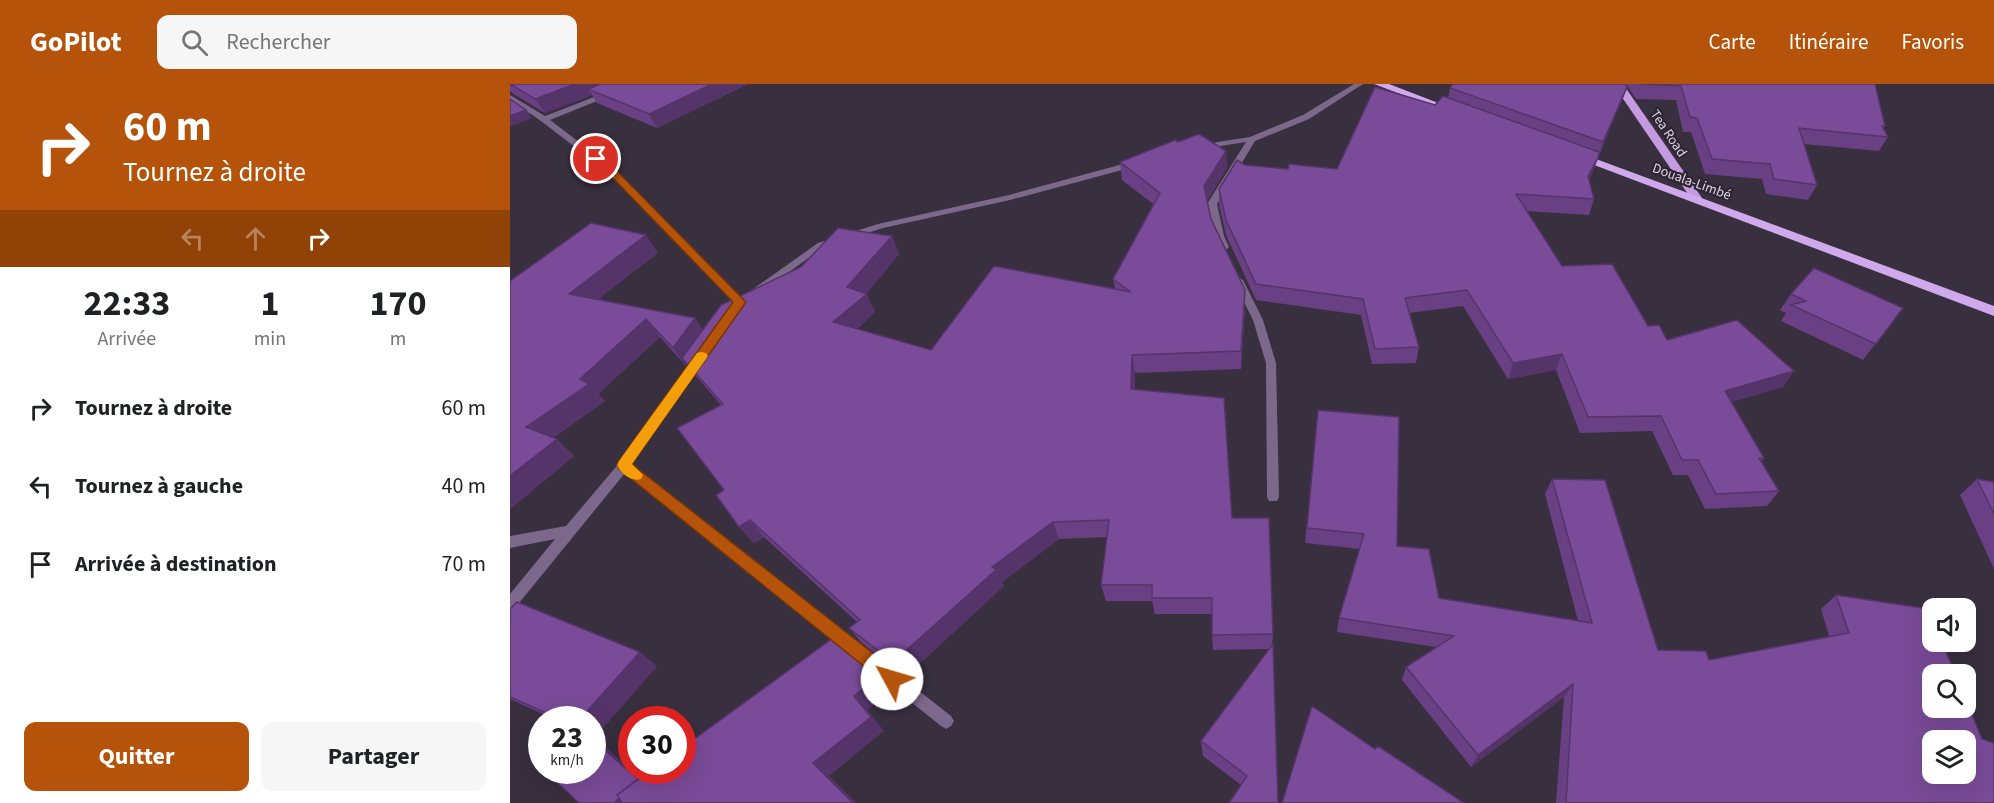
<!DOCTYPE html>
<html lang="fr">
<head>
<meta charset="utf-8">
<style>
  body { margin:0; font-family:"Source Sans 3",sans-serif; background:#f6f6f6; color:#202124; height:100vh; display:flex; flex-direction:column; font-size:22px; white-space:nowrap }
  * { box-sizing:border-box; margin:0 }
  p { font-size:20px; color:#757577 }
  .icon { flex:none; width:33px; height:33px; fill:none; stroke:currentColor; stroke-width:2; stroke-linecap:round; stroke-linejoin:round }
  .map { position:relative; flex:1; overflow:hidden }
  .panel { display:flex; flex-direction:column; background:#fff; width:510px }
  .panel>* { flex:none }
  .top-card { background:#b45309; color:#fff; overflow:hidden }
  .fabs { position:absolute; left:1412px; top:514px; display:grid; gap:12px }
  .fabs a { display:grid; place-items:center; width:54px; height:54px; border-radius:12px; background:#fff; box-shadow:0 6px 24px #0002; font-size:30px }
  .speed { position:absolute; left:18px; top:622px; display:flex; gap:12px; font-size:30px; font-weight:700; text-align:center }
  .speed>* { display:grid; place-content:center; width:78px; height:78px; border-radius:50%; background:#fff; box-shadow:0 6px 24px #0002; line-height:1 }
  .speed small { font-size:15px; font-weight:400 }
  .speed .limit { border:9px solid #d22; background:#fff; color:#111 }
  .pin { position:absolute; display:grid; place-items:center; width:51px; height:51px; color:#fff; margin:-26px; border:3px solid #fff; border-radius:50%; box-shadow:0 2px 6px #0007 }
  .me { position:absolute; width:66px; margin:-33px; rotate:309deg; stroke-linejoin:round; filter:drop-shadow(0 0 4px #0008) }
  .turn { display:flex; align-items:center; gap:21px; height:126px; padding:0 24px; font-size:27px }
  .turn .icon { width:78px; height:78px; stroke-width:2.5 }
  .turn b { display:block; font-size:42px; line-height:51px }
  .lanes { display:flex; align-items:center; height:57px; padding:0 24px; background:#0003; justify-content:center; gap:30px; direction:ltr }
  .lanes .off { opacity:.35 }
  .eta { display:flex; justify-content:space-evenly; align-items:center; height:102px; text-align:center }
  .eta b { font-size:36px; font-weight:700; line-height:42px }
  .primary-button { display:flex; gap:12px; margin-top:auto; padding:12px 24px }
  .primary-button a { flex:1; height:69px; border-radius:12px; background:#b45309; color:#fff; font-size:24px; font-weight:700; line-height:69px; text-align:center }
  .primary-button a+a { background:#f6f6f6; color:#202124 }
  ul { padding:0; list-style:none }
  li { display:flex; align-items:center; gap:18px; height:78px; padding:0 24px }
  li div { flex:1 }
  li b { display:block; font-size:22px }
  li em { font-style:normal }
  header { display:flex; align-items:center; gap:36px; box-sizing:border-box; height:84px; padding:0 30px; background:#b45309; color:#fff }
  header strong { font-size:28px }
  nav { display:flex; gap:33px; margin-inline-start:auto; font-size:21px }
  .search { width:420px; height:54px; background:#f6f6f6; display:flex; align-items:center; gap:15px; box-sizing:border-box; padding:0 21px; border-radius:12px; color:#757577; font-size:22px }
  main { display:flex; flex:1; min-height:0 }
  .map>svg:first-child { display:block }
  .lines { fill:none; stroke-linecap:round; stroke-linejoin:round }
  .minor { fill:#7c688b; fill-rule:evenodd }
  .primary { fill:#c49be1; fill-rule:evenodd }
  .trunk { fill:#d0a8ec; fill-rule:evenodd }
  .wall { fill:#694083 }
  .shaded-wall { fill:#55346a }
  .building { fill:#7a4b98; stroke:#55346a; stroke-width:1.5; fill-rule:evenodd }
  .route { fill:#b45309; stroke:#753606; stroke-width:1.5 }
  .slow { fill:#f59e0b }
  .labels { text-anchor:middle; stroke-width:4.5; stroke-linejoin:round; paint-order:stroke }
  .far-street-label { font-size:14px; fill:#ddd8e2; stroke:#2e2535 }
</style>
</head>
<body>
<header>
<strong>GoPilot</strong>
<div class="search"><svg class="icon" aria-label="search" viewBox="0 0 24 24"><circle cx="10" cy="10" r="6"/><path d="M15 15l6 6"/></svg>Rechercher</div>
<nav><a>Carte</a><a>Itinéraire</a><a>Favoris</a></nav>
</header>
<main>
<section class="panel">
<div class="top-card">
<div class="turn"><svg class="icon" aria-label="right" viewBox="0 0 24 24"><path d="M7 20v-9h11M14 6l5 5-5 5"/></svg><div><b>60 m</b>Tournez à droite</div></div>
<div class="lanes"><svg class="icon off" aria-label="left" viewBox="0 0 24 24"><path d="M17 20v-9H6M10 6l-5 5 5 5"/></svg><svg class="icon off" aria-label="ahead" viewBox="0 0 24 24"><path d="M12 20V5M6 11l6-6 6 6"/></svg><svg class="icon" aria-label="right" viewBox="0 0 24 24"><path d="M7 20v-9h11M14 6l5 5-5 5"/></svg></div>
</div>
<div class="eta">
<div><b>22:33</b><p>Arrivée</p></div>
<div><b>1</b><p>min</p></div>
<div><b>170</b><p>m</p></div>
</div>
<ul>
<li><svg class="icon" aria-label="right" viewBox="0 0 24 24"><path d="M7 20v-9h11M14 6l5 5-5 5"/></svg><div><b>Tournez à droite</b></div><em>60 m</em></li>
<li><svg class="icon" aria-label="left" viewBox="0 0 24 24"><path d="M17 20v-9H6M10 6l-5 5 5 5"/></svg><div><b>Tournez à gauche</b></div><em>40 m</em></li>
<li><svg class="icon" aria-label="arrive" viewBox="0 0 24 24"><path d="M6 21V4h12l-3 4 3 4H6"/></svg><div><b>Arrivée à destination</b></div><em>70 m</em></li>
</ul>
<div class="primary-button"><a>Quitter</a><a>Partager</a></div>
</section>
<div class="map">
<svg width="1484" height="719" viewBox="0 0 1484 719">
  <rect width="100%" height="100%" fill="#382f3f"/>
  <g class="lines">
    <path class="minor" d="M118,0h11l-89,36 66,50 128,130v4h-8l-126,-130 -69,-53 -31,-21v-5l35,21z
      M844,0h9l-54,35 -54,22 -38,63 7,32 5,11 -2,2h-6l-7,-13 -7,-32 39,-62 -45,7h-3v-4l52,-8 53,-22z
      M624,77l3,1v4l-127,34 -127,28 -59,19 -66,47h-8l-1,-2 69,-49 60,-19 131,-29z
      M728,193l5,3 20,40 13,43 3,134 -2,4h-8l-2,-4 -1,-134 -13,-43 -20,-40z
      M190,270l5,4 -1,3 -73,103 320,252 3,5 -3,5 -5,3 -5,-3 -316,-253 -110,135 -5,2v-16l45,-55 -45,9v-12l56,-10 54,-64 76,-107z"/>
    <path class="primary" d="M1103,0h10l79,114 -2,2h-8z"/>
    <path class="trunk" d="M864,0h15l70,27 -5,3 -4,-1z
      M1067,68l417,154v10l-421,-159 -2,-2z"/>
  </g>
  <path class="wall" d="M0,0h238l-91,44 -60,-25 -5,-8 -47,18 -33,-20 -2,-2z
    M1116,0h249l10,42 -2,2 5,9 -9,14 -75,-7 13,41 -9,15 -42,-6 -4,-15 -57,-5 -14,-42h-8l-7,-32 -40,-1z
    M1117,3l-38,93 5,19 -5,16 -63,-4 36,55 86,60 19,14 116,47 -52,15 33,56 -3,4 18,29 -12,15 -62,3 -17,-34h-15l-21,-44 -72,2 -24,-63 -48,9 -45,-73 -54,7 10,34 -3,16 -44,1 -11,-49 -105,-15 -30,-65 -7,-31v-15l26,-24 43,4h49l98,-64 13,-7 2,-10z
    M668,58l48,9 1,17 -20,33 4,18 34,71v18l-4,61 -106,4v17l97,128 41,116 -1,11 6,158 -37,-18 -38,-29 -2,-15 68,-92 -56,1 -1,-15v-21h-57l-3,-13h-46l-5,-16 6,-48 -48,2 -57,43 2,4 -99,91 -43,-34 -13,-15 8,-6 -93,-85 -10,6 -15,-16 -15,-37 -3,-85 -25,-29 -9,-12 -1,2 -26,-29 -62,57 7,7 -52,37 21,18 -64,53 81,-286 55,12 12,18 -60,46 97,19 8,12 189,-94 7,18 -33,40 9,18 -18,17 74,21 184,-61 -2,-10 40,-75 -31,-24 -2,-18z
    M1281,210l112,14 -40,52 -82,-39 5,-8 -6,-3z
    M808,326l79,136 42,52 139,23 -33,-127 7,-15 106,171 51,10 120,-24 -8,-27 15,-14 158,208h-438l8,-106 -93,70 -69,-87 4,-13 30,-20 -99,-15 2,-14 21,-69 -55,-6z
    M1467,395l17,3v87l-34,-74z
    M0,525l147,57 -62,71 -3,-1v-16h-36l-46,-21z"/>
  <path class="shaded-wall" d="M65,0h47l-34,5 4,6 -47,18 -10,-14z
    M202,0h36l-91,44 -8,-14z
    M1117,3l-5,14 -24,55 5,-14z
    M16,26l6,8 -22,9v-11z
    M716,67l1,17 -22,36 -1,-18z
    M1088,74l-6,16 -10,18 6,-16z
    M136,151l12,18 -75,58 -14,-17z
    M382,152l7,18 -36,44 4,-4 8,18 -32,28 -10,-18 14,-35z
    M735,206v18l-4,61v-18z
    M185,234l12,18 -25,22 5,6 -1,2 -13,-18z
    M136,235l14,18 -62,57 7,7 -61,43 -18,-17z
    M1052,270l-6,16 -48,9 5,-16z
    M622,271l3,18 -1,35 -3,-19z
    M1284,287l-11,16 -68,20 10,-16z
    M47,355l17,17 -64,53v-33z
    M240,436l14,17 -10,6 -15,-16z
    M543,438l6,17 -57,43 2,4 -99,91 -12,-15 99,-95z
    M130,568l17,14 -62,71 -3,-1v-16h-13z
    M369,590l12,15 -23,21 16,21 -55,45 27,27h-3l-40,-40 41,-67z
    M1063,600l-9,13 -93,70 7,-12z
    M82,653l5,3 51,45 -18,18h-16z"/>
  <path class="building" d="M0,0h65l-40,15z
    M91,0h111l-63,30 -61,-25z
    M943,0h172l2,3 -24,55 -153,-54z
    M1131,0h234l10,42h-3l6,11 -89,-9 18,57 -43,-6 -4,-15 -58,-5 -15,-41 -7,-1 -9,-31z
    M865,3l60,18 8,-9 156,56 -1,6 -10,18 6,23 -78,-5 46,72 50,-2 36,62 11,-1 8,15 70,-20 57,51 -69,20 39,67h-5l20,33 -63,3 -18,-34h-16l-21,-44 -73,1 -26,-63 -49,9 -46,-73 -62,8 14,49 -44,2 -12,-50 -107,-15 -30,-64 -7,-31 18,-29 8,5 43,4 1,-5 48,5z
    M0,15l16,11 -16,6z
    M689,50l27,17 -22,35 7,33 34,71 -4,61 -109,4 -1,34 93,9 8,120h37l4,116 -61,1v-37h-60v-13h-51l8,-65 -56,2 -61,45 4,3 -103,92 -44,-34 11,-8 -110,-100 -11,7 -23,-32 8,-5 -47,-62 46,-24 -41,-46 39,-53 80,-38 37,-39 54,8 -45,51 20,7 -34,28 98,28 63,-84 137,26 -18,-13 47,-86 -40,-31 55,-22 3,2z
    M81,139l55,12 -77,59 126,24 -22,30 -27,-29 -66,60 9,5 -63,43 31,12 -47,37v-195z
    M1304,184l89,40 -27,36 -85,-39 15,-4 -15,-7z
    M808,326l81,7 -2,129 32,3 10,49 153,25 -40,-144 53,1 53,170 48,1 3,9 140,-27 -13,-38 93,14 3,7v26h10l14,33h-24v33h33v-11l17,42 12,4v60h-428l7,-119 -95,71 -72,-88 48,-31 -115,-18 25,-84 -57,-6zM1422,657h33v33h-33z
    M1467,395l17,3v32z
    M7,518l123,50 -61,68h-17l-52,-23v-88z
    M323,554l46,36 -25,22 17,21 -58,46 40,40h-231l-5,-8 33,-24h32v-23z
    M763,560l5,159h-49l18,-27 -46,-35z
    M802,622l63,43 3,-3 86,57h-182z
    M82,655l46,40 -21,16 2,3 -5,5h-35l-34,-32h47z"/>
  <path class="route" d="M82,73h7l17,13 130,132 -114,162 266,209 3,6 -3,5 -6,3 -6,-3 -267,-215 -2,-4 2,-4 114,-159 -124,-128 -17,-13z"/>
  <path class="slow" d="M191,268l5,1 2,3 -2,3 -74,105 11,11 -2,4c-9,3 -20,-5 -24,-14l2,-4 78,-108z"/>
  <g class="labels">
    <g class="far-street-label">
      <text transform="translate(1159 49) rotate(56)" y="5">Tea Road</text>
      <text transform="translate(1182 97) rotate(20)" y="5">Douala-Limbé</text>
    </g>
  </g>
</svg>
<div class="fabs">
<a><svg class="icon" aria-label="sound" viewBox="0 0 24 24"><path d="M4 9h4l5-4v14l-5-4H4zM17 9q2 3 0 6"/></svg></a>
<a><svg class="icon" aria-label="search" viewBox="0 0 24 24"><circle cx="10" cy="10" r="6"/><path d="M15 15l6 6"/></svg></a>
<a><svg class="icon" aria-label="layers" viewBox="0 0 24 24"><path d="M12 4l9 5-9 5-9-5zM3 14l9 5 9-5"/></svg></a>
</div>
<div class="speed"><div>23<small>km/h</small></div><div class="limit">30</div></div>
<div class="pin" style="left:86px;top:75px;background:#d93025"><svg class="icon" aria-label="arrive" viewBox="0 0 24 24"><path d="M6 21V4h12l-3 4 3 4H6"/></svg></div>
<svg class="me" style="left:382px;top:595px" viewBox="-20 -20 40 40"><circle r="19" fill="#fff"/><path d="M0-13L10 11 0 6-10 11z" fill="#b45309"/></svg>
</div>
</main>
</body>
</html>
